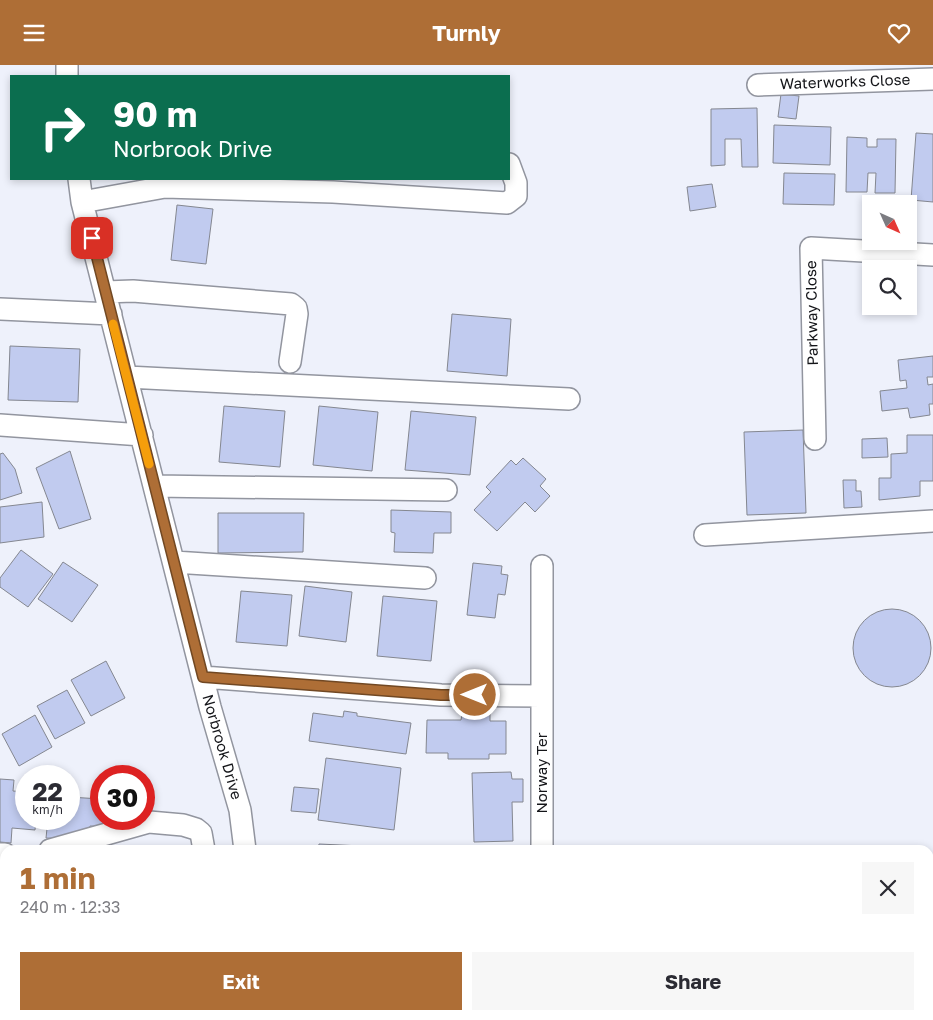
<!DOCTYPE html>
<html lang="en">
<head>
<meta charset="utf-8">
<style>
  body { margin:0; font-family:"Golos Text",sans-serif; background:#f7f7f7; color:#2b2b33; height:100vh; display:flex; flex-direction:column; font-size:19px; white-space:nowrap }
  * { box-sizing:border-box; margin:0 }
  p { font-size:16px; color:#7c7c81 }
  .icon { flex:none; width:28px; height:28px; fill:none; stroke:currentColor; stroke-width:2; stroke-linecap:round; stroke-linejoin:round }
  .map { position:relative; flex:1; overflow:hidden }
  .drawer { position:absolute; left:0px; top:780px; width:934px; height:175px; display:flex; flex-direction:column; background:#fff; border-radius:15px 15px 0 0; box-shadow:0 2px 8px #0003 }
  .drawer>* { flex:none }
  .banner { position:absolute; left:10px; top:10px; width:500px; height:105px; border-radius:0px; box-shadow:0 2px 8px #0003; background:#0b6e4f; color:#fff; overflow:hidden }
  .needle { width:32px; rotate:135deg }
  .controls { position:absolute; left:862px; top:130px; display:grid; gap:10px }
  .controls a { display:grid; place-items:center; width:55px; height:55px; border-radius:0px; background:#fff; box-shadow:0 2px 8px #0003; font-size:25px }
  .speed { position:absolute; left:15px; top:700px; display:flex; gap:10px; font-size:25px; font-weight:700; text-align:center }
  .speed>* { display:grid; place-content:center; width:65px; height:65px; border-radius:50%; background:#fff; box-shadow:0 2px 8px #0003; line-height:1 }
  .speed small { font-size:12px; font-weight:400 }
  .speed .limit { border:8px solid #d22; background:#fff; color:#111 }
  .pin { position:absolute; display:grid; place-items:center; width:42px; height:42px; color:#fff; margin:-21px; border-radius:10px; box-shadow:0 2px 8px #0006 }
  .me { position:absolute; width:55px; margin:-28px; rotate:270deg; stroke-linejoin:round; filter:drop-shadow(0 0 4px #0008) }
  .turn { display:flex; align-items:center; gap:18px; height:105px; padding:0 20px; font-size:22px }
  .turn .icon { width:65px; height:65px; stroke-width:2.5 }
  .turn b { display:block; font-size:35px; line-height:42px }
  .round { display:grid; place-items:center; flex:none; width:52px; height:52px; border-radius:0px; background:#f7f7f7 }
  .overview { display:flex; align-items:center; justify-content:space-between; height:85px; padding:0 20px }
  h1 { font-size:30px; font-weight:700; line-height:38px; color:#ae6e36 }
  .button { display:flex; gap:10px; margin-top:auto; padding:10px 20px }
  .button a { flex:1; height:58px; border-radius:0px; background:#ae6e36; color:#fff; font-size:20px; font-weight:700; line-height:58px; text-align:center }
  .button a+a { background:#f7f7f7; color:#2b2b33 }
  header { display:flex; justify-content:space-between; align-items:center; height:65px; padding:0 20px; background:#ae6e36; color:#fff; font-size:22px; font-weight:700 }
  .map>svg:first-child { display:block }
  .building { fill:#c1cbef; stroke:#848790 }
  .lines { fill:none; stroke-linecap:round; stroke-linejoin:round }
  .minor-casing { stroke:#92959f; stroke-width:24 }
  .minor { stroke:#fff; stroke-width:21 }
  .route-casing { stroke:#714823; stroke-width:12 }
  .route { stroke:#ae6e36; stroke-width:9 }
  .slow { stroke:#f59e0b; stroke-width:9 }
  .labels { text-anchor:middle; stroke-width:4; stroke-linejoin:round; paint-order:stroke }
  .street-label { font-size:15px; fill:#141519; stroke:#fff }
</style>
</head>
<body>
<header><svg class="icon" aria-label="menu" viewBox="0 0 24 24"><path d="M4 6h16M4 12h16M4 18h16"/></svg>Turnly<svg class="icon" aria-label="heart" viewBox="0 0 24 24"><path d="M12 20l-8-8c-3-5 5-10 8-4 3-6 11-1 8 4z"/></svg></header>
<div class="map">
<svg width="933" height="955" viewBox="0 0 933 955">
  <rect width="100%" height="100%" fill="#eef1fb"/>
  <path class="building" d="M781,29l18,2 -3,23 -18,-2z
    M757,43l1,59h-16l-1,-28h-16v26l-14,1v-57z
    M774,60l57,2 -1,38 -57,-2z
    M916,68l17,1v68l-22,-2z
    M847,72l20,1v9h10v-8h19l-1,54h-20l1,-20h-8l-1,19h-21z
    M784,108l51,1 -1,31 -51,-1z
    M712,119l4,23 -26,4 -3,-24z
    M177,140l36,4 -7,55 -35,-4z
    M452,249l59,5 -4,57 -60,-5z
    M10,281l70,3 -2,53 -70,-2z
    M933,291v21h-6l1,8 5,-1v20h-4l1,11 -20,3 -2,-10 -26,3 -2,-20 27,-3 -1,-8 -6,1 -2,-21z
    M224,341l61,5 -5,56 -61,-5z
    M319,341l59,6 -6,59 -59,-6z
    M411,346l65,6 -6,58 -65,-5z
    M803,365l3,83 -59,2 -3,-83z
    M907,370h26v46h-13v15l-41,4v-22h12v-24l16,-1z
    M887,373l1,19 -26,1v-19z
    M70,386l21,68 -32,10 -23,-61z
    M3,388l12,16 7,24 -22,7v-46z
    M523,393l23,21 -6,7 10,10 -15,16 -10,-10 -28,29 -23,-21 17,-18 -5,-5 25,-27 5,5z
    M843,415h13v11h5l1,16 -18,1z
    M42,437l2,35 -44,6v-36z
    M391,445l60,2v21h-17l-1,20 -39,-1 1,-19 -4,-1z
    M218,448h86l-1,39 -85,1z
    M21,485l32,24 -25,33 -28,-20v-9z
    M63,497l35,23 -26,37 -34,-23z
    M473,498l29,3 -1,8 7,1 -3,20 -7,-1 -3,24 -28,-3z
    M305,521l47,6 -6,50 -47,-6z
    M241,526l51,4 -5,51 -51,-4z
    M383,531l54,5 -6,60 -54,-5z
    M853 583a39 39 0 1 1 78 0a39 39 0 1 1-78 0Z
    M106,596l19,37 -34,18 -20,-36z
    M67,625l18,33 -30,16 -18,-33z
    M344,646l13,2v3l54,7 -5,31 -97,-13 4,-28 30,4z
    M462,649h28v7h16v33h-17v5h-41v-6h-22l1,-33h34z
    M35,650l17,32 -33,19 -17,-32z
    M326,693l75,10 -7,62 -76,-10z
    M511,707l1,7h11v23h-11l1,39 -39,1 -2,-69z
    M0,714l14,1 -1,11 13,1v27h10l-1,11 -23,-2 -1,15 -11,-1z
    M294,722l25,2 -3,24 -25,-2z
    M69,732l32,2v20h4l-1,8 -14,-1 -1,10 -23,-2 -1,5 -19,-1 2,-19h21z
    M319,779l43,2v4h-44z
    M61,950h46l-1,5h-45z
    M490,950h37v5h-37z"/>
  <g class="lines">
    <g class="minor-casing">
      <path id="minor" d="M67,0v11
        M758,20l175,-6
        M79,114l3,23 128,505 30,103 5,40
        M82,137l83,-15 168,5 174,11 9,-7v-13l-7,-19
        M105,227l28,-1 158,13 5,4 1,6 -7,48
        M0,244l111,5
        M127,312l442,22
        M0,360l142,10
        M815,374l-4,-191 122,7
        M155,421l291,4
        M705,470l228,-14
        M174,497l251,16
        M542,501v284
        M203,612l238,18 101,1
        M50,785l99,-28 34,3 13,4 5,4 3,17
        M0,789h5
        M543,950l1,5
        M248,955v-5"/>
    </g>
    <use href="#minor" class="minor"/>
  </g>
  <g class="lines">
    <g class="route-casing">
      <path id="route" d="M92,173l111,439 238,18h34"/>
    </g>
    <use href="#route" class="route"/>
    <path class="slow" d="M113,259l36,140"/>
  </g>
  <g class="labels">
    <g class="street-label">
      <text transform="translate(845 17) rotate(-2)" y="5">Waterworks Close</text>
      <text transform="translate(812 248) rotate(-91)" y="5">Parkway Close</text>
      <text transform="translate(222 682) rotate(74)" y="5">Norbrook Drive</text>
      <text transform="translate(542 708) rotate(-90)" y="5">Norway Ter</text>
    </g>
  </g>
</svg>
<div class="controls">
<a><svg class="needle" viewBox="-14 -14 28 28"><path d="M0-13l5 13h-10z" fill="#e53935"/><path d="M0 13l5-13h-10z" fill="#7c7c81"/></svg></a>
<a><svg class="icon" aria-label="search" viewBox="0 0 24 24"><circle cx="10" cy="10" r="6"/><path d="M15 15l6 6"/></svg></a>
</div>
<div class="speed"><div>22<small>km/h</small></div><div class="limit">30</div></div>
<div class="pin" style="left:92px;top:173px;background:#d93025"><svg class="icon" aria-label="arrive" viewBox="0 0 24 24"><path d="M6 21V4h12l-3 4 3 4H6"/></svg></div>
<svg class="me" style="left:475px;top:630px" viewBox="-20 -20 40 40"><circle r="17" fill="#ae6e36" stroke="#fff" stroke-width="3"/><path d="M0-11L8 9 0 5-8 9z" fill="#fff"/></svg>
<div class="banner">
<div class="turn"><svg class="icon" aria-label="right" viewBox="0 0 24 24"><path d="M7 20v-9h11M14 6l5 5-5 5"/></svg><div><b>90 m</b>Norbrook Drive</div></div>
</div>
<section class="drawer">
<div class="overview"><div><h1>1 min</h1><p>240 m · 12:33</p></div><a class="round"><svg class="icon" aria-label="close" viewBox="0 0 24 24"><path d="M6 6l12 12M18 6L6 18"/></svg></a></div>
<div class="button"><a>Exit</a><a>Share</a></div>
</section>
</div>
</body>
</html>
